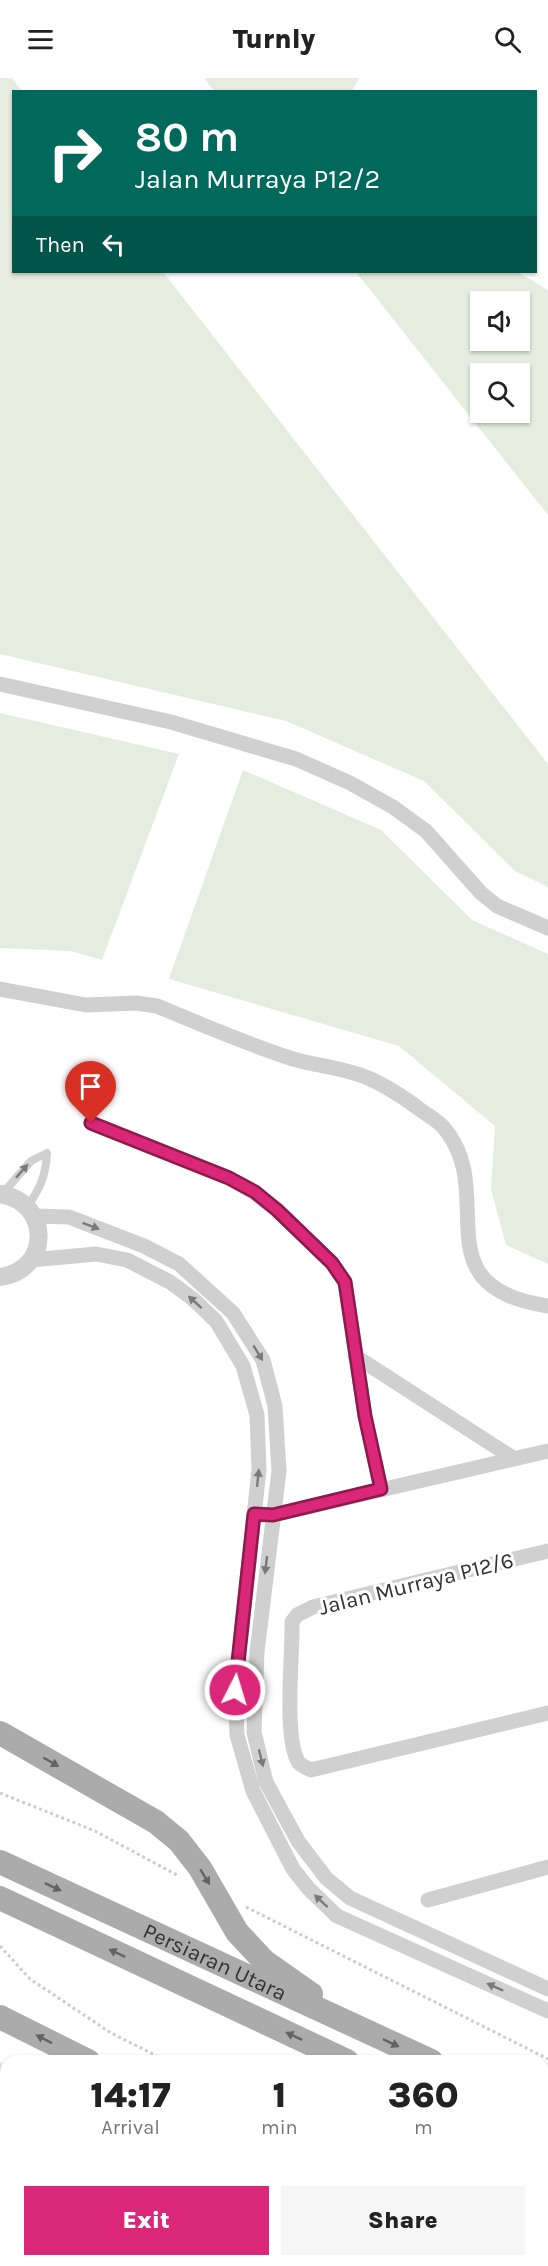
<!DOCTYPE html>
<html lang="en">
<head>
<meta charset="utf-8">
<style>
  body { margin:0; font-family:Karla,sans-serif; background:#f6f6f6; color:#222; height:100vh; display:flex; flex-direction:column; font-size:22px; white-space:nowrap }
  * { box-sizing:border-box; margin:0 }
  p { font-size:20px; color:#767676 }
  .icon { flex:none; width:33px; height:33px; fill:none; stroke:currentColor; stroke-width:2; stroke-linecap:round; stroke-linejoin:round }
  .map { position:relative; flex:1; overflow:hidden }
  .sheet { position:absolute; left:0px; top:1977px; width:549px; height:212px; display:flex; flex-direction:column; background:#fff; border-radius:18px 18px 0 0; box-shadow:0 2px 4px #0004 }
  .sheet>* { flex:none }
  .banner { position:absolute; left:12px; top:12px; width:525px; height:183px; border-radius:0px; box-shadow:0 2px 4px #0004; background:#00695c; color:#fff; overflow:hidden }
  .buttons { position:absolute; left:470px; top:213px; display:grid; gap:12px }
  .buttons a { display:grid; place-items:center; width:60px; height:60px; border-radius:0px; background:#fff; box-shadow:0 2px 4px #0004; font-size:30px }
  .pin { position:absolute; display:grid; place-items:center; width:51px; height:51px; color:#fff; margin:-62px -26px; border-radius:50% 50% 50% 0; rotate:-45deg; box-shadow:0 0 6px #0007 }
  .pin .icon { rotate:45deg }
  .me { position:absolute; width:66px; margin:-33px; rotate:5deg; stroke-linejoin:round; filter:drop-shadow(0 0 4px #0008) }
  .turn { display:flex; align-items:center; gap:21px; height:126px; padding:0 24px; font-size:27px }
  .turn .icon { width:78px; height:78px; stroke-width:2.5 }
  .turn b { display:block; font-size:42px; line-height:51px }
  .then { display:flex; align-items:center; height:57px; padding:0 24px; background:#0003; gap:12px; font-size:22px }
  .eta { display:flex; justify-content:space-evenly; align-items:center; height:102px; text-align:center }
  .eta b { font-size:36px; font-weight:800; line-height:42px }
  .primary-button { display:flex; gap:12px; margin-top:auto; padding:12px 24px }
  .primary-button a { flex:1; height:69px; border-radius:0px; background:#db2777; color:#fff; font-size:24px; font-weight:800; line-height:69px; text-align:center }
  .primary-button a+a { background:#f6f6f6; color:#222 }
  header { display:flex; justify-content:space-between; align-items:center; height:78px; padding:0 24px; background:#fff; font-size:27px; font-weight:800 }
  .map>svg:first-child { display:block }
  .green { fill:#e6ecdf; fill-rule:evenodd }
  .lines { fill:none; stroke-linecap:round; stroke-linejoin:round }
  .path { stroke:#cdcdcd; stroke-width:3; stroke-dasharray:3 3; stroke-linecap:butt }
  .service { stroke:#d0d0d0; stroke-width:8 }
  .minor { stroke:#d0d0d0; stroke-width:15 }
  .tertiary { stroke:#d0d0d0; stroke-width:18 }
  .primary { stroke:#ababab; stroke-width:24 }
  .oneway { fill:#7a7a7a }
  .oneway2 { fill:#636363 }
  .route-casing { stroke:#8e194d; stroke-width:15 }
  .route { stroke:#db2777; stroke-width:10 }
  .labels { text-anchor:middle; stroke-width:6; stroke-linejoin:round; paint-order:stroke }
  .street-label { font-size:22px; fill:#333; stroke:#fff }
</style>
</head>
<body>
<header><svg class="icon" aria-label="menu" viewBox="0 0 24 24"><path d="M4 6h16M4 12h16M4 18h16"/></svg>Turnly<svg class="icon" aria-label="search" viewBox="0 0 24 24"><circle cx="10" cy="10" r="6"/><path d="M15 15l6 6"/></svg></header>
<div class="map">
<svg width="548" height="2188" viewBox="0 0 548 2188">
  <rect width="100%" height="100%" fill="#fff"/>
  <path class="green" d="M0,0h12l10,13 -8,1v180h149l385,492v123l-33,-16 -91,-90 -138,-60 -286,-67z
    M204,0h155l-7,13 -137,1z
    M356,194h162l30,18v225zM480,224h39v38h-39zM480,296h39v38h-39z
    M0,635l179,41 -77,206 -31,-9 -71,-3z
    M243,692l138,60 91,90 76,34v310l-42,-19 -15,-56 4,-63 -96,-80 -230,-67z
    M0,1984l6,2v196h537v-16h5v22h-548z"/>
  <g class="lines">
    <path class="path" d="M0,1715l95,38 82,44
      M246,1829l302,152
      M0,1868l30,33 81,54 56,28
      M543,2117l5,1"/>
    <path class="service" d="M3,1115l28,-32 16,-8c-1,22 -7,36 -20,54"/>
    <path class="minor" d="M0,606l171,38 125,37 54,24 43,24 33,24 55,62 16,13 51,22
      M0,911l86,16 50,-2 21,3c45,19 90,38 136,53 24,7 52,9 75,19 19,8 38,21 54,33 7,5 16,10 22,17 56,66 -26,159 104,178
      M91,1045l138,55 26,15 22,17 55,53 13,19 20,134 16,73
      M34,1138l35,1 75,29 35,18 54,49 30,47 12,46 4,65 -22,181 -3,80 12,50 32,59 28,37 24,20 198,91
      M31,1182l65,-6 31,6 43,22 23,17 23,22 27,45 14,49 2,55 -24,221 2,44 16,56 40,78 16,20 28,27 211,95
      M355,1278l158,102
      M263,1437h10l275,-64
      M548,1473l-235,56 -16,8 -5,7c1,30 -9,118 7,141 3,3 8,5 12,7l237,-57
      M428,1822l120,-33"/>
    <path class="tertiary" d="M0,1116c51,8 52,76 0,83"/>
    <g class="primary">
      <path d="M0,1655l156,89 23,19 21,27 37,64 27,29 47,33"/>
      <path id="s1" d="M0,1784l431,199"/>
      <path d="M0,1820l347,163"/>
      <path d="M0,1939l88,44"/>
      <path d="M543,2035l5,3"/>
      <path d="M543,2077l5,2"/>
    </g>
  </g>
  <defs><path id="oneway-solid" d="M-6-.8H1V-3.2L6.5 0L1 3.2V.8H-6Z" transform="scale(1.5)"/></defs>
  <g class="oneway">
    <use href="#oneway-solid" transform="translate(22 1093) rotate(-49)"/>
    <use href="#oneway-solid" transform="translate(91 1148) rotate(21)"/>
    <use href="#oneway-solid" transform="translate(195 1224) rotate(-138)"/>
    <use href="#oneway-solid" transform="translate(258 1275) rotate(59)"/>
    <use href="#oneway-solid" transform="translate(258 1400) rotate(-84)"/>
    <use href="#oneway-solid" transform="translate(266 1487) rotate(97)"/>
    <use href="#oneway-solid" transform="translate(261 1680) rotate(76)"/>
    <use href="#oneway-solid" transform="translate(321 1823) rotate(-137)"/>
    <use href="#oneway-solid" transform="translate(495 1909) rotate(-156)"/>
  </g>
  <g class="oneway2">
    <use href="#oneway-solid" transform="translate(51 1684) rotate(30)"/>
    <use href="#oneway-solid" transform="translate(205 1799) rotate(59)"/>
    <use href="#oneway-solid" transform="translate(53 1809) rotate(25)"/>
    <use href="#oneway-solid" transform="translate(117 1875) rotate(-155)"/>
    <use href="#oneway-solid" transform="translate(294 1958) rotate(-155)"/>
    <use href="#oneway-solid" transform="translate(44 1961) rotate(-153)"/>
    <use href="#oneway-solid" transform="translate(391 1965) rotate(25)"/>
  </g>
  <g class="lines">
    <g class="route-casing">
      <path id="route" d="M91,1045l138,55 26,14 22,18 55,53 13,19 20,134 16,73 -108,26 -19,-1 -19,176"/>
    </g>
    <use href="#route" class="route"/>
  </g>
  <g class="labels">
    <g class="street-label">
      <text transform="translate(416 1505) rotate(-14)" y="8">Jalan Murraya P12/6</text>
      <text dy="8" stroke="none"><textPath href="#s1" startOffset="237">Persiaran Utara</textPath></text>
    </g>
  </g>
</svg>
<div class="buttons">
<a><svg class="icon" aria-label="sound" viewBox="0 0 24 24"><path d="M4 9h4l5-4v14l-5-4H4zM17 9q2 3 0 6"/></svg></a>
<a><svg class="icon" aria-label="search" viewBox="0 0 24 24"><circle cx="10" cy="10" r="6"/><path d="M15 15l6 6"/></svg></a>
</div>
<div class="pin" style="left:91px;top:1045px;background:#d93025"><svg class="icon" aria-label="arrive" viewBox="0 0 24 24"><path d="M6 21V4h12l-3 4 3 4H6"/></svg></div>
<svg class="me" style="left:235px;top:1612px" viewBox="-20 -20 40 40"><circle r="17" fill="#db2777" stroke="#fff" stroke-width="3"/><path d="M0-11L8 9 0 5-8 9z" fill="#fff"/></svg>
<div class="banner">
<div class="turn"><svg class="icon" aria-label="right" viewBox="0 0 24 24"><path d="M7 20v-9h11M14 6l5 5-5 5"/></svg><div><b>80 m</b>Jalan Murraya P12/2</div></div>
<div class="then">Then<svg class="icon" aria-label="left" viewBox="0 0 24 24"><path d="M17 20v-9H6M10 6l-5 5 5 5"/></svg></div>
</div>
<section class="sheet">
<div class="eta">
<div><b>14:17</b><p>Arrival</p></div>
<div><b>1</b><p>min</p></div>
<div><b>360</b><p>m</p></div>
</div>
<div class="primary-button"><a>Exit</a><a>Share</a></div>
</section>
</div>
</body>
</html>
